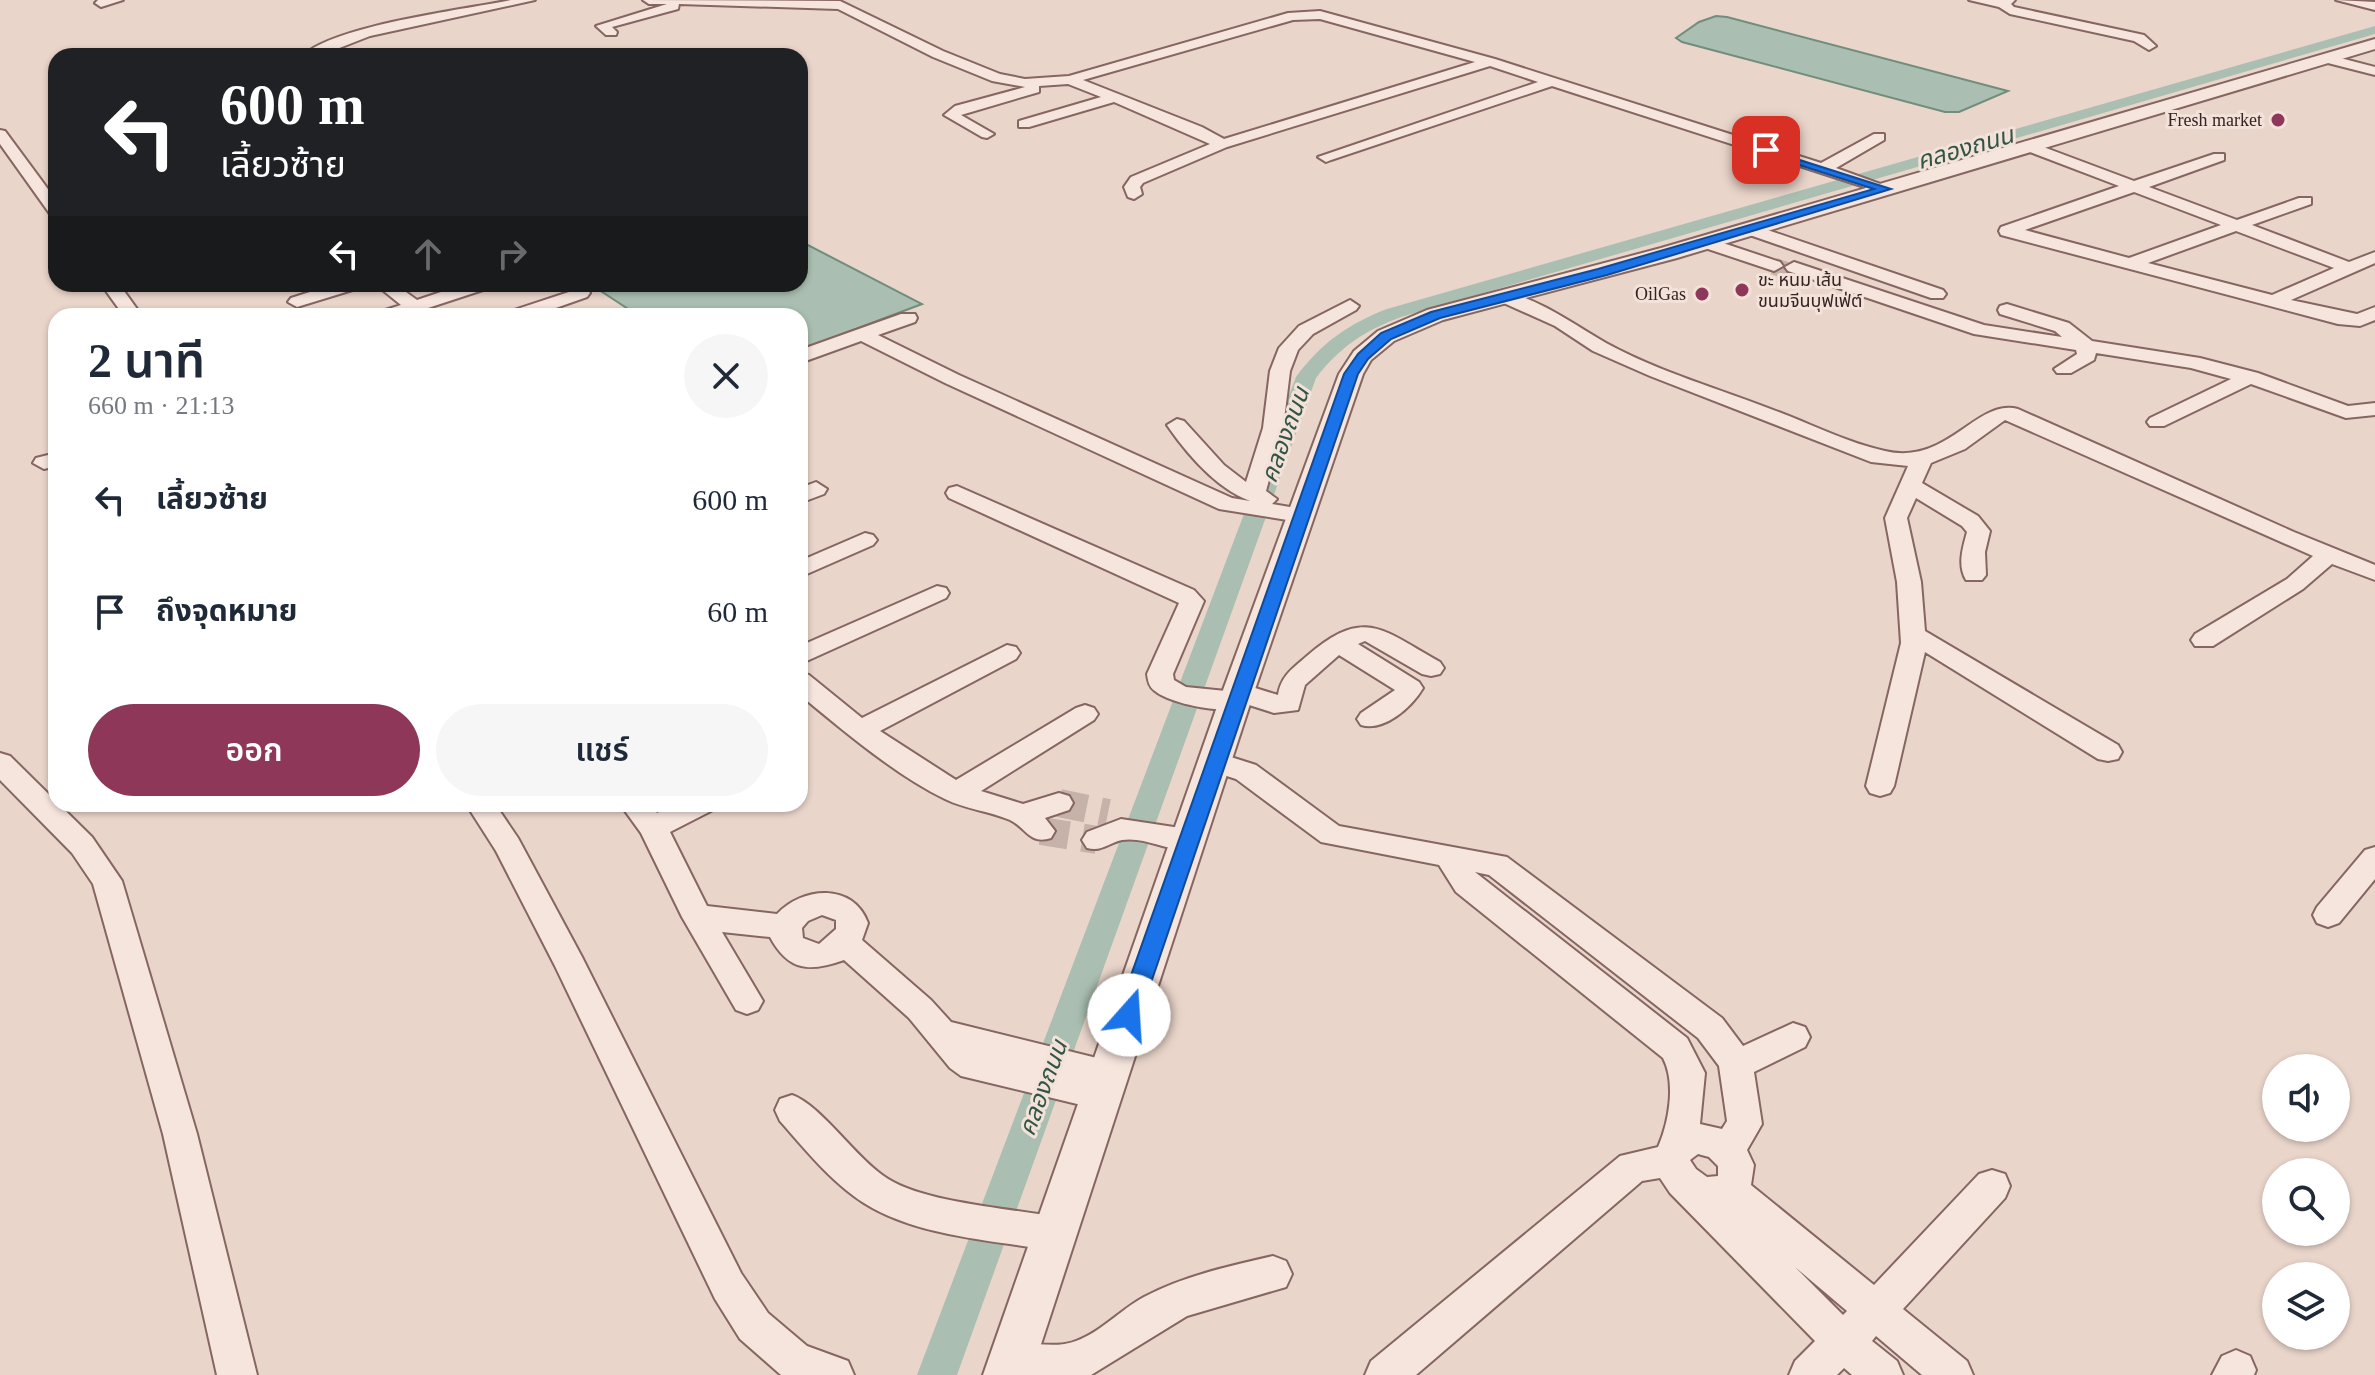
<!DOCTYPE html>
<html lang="th">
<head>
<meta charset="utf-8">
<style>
  body { margin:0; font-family:"Times New Roman","Noto Sans Thai",serif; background:#f6f6f7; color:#1f2937; height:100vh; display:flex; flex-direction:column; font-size:30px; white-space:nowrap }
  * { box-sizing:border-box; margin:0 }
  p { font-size:26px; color:#747a83 }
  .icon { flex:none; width:44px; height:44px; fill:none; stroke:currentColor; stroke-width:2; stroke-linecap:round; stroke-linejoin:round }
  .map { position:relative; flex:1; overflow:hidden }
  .details { position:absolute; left:48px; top:308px; width:760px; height:504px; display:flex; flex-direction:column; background:#fff; border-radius:24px; box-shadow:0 2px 6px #0004 }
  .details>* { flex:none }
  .guide { position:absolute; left:48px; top:48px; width:760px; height:244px; border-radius:24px; box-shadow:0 2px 6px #0004; background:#202124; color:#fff; overflow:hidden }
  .controls { position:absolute; left:2262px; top:1054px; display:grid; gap:16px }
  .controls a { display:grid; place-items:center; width:88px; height:88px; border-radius:50%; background:#fff; box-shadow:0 2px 6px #0004; font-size:40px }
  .pin { position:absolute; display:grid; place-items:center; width:68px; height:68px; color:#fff; margin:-34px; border-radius:16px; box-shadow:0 4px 12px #0006 }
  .me { position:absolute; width:88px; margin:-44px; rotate:19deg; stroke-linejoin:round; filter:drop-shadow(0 0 6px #0008) }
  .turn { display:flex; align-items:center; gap:28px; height:168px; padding:0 40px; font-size:36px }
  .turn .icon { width:104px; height:104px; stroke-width:2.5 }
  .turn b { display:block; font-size:56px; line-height:68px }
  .lanes { display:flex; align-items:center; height:76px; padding:0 40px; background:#0003; justify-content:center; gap:40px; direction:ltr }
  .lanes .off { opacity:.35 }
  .round { display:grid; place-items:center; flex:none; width:84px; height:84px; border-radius:42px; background:#f6f6f7 }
  .head { display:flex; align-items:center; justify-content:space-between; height:136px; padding:0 40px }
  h1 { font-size:48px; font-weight:600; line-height:60px }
  .action { display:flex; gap:16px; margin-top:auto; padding:16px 40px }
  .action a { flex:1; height:92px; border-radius:48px; background:#8e3758; color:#fff; font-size:32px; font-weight:600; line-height:92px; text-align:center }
  .action a+a { background:#f6f6f7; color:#1f2937 }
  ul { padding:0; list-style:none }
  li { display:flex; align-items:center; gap:24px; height:112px; padding:0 40px }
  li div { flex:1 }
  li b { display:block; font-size:30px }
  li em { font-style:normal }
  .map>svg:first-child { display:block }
  .water { fill:#aabfb1; stroke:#718d7c; stroke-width:2 }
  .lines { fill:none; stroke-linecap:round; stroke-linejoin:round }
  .canal { fill:#aabfb1; fill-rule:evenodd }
  .minor-tunnel-far1 { stroke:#c6b2a8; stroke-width:17; stroke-dasharray:17 9; stroke-linecap:butt }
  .minor-tunnel { stroke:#c6b2a8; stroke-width:28; stroke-dasharray:28 14; stroke-linecap:butt }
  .minor-casing { stroke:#856660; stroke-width:4 }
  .tertiary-casing { stroke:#856660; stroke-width:4 }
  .minor { fill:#f6e5dd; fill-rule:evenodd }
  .tertiary { fill:#f6e5dd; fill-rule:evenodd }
  .route { fill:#1a73e8; stroke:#114b97; stroke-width:2 }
  .poi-dot { fill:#8e3758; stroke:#f2e2d9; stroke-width:3 }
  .labels { text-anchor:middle; stroke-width:6; stroke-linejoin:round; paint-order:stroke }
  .far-poi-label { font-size:18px; fill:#372422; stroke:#f2e2d9; text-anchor:end }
  .water-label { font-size:24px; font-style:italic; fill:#335546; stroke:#f2e2d9 }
</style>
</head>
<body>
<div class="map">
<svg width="2375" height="1375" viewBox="0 0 2375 1375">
  <rect width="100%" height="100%" fill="#ead5ca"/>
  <path class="water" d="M1716,16l11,1 281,74 -49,21h-14l-263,-70 -6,-4 23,-16z
    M800,241l122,63 -122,46v-34h-161l-49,-32h210z"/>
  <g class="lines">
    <path class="canal" d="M2375,26v8l-974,283c-37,14 -61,30 -85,61l-359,997h-40l379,-998c25,-34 52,-53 91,-68z"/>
    <path class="minor-tunnel-far1" d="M1774,266l14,5"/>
    <path class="minor-tunnel" d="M1059,803l49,10
      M1041,831l56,9"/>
    <g class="minor-casing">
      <path id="minor" d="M98,0h25l-22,7 -6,-4z
        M511,0h24l-165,36 -51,20h-17c34,-31 160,-46 209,-56z
        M643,0l197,1 103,50 57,23 25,5 44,-3 219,-63 32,-2 175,48 326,104 53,-29h10v6l-48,28 58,21 -8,5 -6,-2 -328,-106 -221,74 -5,2 -8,-5 220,-75 -48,-16 -263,81 -84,36 -3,4 2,7 -8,5 -6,-2 -4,-10 7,-10 79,-33 -96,-42 -85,25h-10v-6l82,-24 -33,-13 -29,2v6l-78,23 33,19 -7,4 -5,-1 -38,-22 11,-9 70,-19 -33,-6 -59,-24 -95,-48 -159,-5 -1,5 -66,18 5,5 -1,3h-10l-10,-9 71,-22h-18zM1320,19l155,43 -251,77 -22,-12 -119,-47 210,-60z
        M1969,0h46l-4,4 3,3 130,28 12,11 -7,4 -15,-9 -124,-27 -11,-7z
        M2336,0l39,2v8z
        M2325,54l50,13v8l-55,-14 -2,-3z
        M0,130l5,1 51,69v16l-6,-2 -50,-70z
        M2027,141l107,40 80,-27h10v6l-75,27 88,33 62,-22h12v6l-59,21 97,37 26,-10v11l-84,37 66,14 18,-7v13l-15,6 -22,-2 -337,-89 -2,-4 2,-4 118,-41 -97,-37v-6zM2134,192l87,33 -92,33 -104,-28zM2236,231l98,37 -62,27 -124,-32z
        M1750,224l193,66 3,4 -3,4h-12l-187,-65 -2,-4z
        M1705,237l75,25 3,4 -9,5 -75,-25 -3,-4z
        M1794,262l190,63 78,12 -7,-6 -55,-17 -2,-4 2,-4 7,-2 62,19 23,18 108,17 58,15 90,33 27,-3v12l-29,3 -95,-34 -87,42h-14l-3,-4 3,-4 81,-39 -40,-11 -95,-15 -2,7 -23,13h-14l-3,-4 23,-15 -1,-4 -102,-16 -186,-63 -3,-4z
        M101,284h18l23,32h-18z
        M335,284h27l-3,4 -62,19 -9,-5 3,-4z
        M375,284h20l22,16 48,-16h27l-3,4 -61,20 4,8 -20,-2 -35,2 2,-4 22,-7z
        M581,288l6,1 3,4 -3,4 -54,19h-27l2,-4z
        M1503,291c38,9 70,33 103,52 53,29 114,46 170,68 35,13 72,32 109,40 63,15 91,-53 133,-42l276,123 81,33v15l-43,-16 -29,25 -90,57h-18l-4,-6 4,-6 92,-55 26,-23 -308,-136 -40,29 -34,14 -9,20 56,33 12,15 -5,21 1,23 -4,5h-16c-9,-15 -3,-33 1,-48l-5,-6 -46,-28 -9,20 14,64 4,49 193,114 4,7 -4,7 -10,2 -10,-2 -173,-107 -31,134 -4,7 -10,3 -10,-3 -4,-7 35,-143 -4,-61 -12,-64 23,-52 -37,-4 -221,-86 -57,-25 -38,-25 -58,-26 -3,-4 3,-4z
        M1350,300l9,6 -3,4 -43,24 -15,16 -8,21 -7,57 -17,63 11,8 -5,5 36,6 3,5 -3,5 -8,2 -81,-13 -274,-126 -84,-42 -61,22v-13l101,-36h14l2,4 -2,4 -37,13 81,40 273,123 18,3c-34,-13 -63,-47 -83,-76l10,-6 7,2 40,44 22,17 17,-54 7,-57 9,-23 20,-22z
        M56,453v13l-12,3 -11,-6 3,-5z
        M816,482l11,7 -3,5 -24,9v-15z
        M957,486l237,104 10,11 -31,73 1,6 12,7 40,4 4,-5 9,-3 39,12c3,-19 14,-26 29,-39 58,-50 75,-26 133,6l4,6 -4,6 -9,2 -9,-2 -57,-33 -7,3 61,38 4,6c-11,19 -39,44 -62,37l-4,-6 4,-6 34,-23 -56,-35 -34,30 -7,25 -24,3 -28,-9c-14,13 -76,0 -91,-13 -6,-4 -7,-10 -8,-17l32,-71 -230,-105 -3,-5 3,-5z
        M865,533l8,2 4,5 -4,5 -73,32v-16z
        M937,586l9,2 3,5 -3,5 -146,66v-18z
        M1007,645l9,2 4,6 -4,6 -136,72 76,49 120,-72 9,-3 9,3 4,6 -4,6 -113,71 42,13 36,-11 10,3 4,7 -4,7 -24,8 10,13 -4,7c-22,7 -24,-10 -41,-18 -21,-9 -45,-11 -65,-21 -50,-24 -102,-69 -145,-104v-22l9,2 53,43z
        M1215,752l41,13 83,61 168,31 215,161 21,28 50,-23 12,4 5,10 -5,10 -51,25 8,52 -15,26 7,15 -3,20 123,100 105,-111 13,-4 13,4 5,12 -5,12 -102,111 64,52 6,14h-51l-46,-39 -4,5 25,20 6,14h-51l-8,-7 -7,7h-48l6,-14 20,-20 -145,-148 -10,-15 -18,3 -226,194h-51l6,-14 249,-205 38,-9c11,-25 18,-64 5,-89l-207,-166 -17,-27 -118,-23 -85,-63 -31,-10 -4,-7 4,-7zM1475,872l14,3 209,163 21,28 8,55 -5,8 -22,-5 5,-51 -18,-35zM1698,1154l11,3 9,9v10l-11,1 -11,-8 -6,-9zM1795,1267l52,44 -4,4z
        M0,753l10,3 82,81 30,44 75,253 60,241h-40l-54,-241 -70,-250 -21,-31 -72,-73z
        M466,804h29l23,34 64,119 159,316 27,40 39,33 41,15 6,14h-73l-41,-36 -25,-40 -160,-333 -59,-115z
        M620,804h30l7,9 19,-9h39l-4,7 -41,21 37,74 70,8c25,-27 76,-32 91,9l-6,17 69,60 20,22 170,42 5,10 -5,10 -6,2 4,9 -5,10 -12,5 -141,-34 -11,-8 -41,-50 -65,-58c-34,12 -55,12 -74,-23l-48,-5 41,69 -5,9 -11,4 -11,-4 -54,-93 -41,-84zM822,915l14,5v9l-17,15 -16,-6 -1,-10 6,-7z
        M1121,819l66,10 10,3 5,8 -5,8c-25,7 -50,-12 -75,-8 -14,3 -20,12 -35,8l-5,-8 5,-8z
        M2375,847v32l-36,44 -11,4 -11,-4 -4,-8 4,-8 48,-57z
        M792,1095c29,10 64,64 96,84 39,24 120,29 167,38l13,5 5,12 -5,12 -13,5c-62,-11 -137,-14 -191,-48 -33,-21 -59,-54 -84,-82l-5,-11 5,-11z
        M1273,1256l13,5 6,13 -6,13 -99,29 -96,59h-94l-6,-13 6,-14c26,-11 53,3 79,-7 25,-9 44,-31 68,-44 40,-21 85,-31 129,-41z
        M2236,1350l14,6 6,14 -2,5h-42l10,-19z"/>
    </g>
    <g class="tertiary-casing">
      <path id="tertiary" d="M2375,39v10l-698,209 -234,62 -49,21 -23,19 -8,14 -112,327 -220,674h-48l236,-674 120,-327 15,-23 24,-20 49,-21 234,-62z"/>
    </g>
    <use href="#minor" class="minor"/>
    <use href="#tertiary" class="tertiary"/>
  </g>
  <path class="route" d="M1762,148l129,41 -284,86 -167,43 -49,21 -23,20 -10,15 -218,641 -3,7 -8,3 -8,-3 -4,-7 227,-641 14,-20 23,-21 50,-21 167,-43 276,-80 -112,-36z"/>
  <g class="poi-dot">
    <circle cx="2278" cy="120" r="8"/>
    <circle cx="1742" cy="290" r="8"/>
    <circle cx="1702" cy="294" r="8"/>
  </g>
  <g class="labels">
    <g class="far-poi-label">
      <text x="2262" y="126">Fresh market</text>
      <text x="1758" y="286" text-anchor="start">ขะ หนม เส้น<tspan x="1758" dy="21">ขนมจีนบุฟเฟ่ต์</tspan></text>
      <text x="1686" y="300">OilGas</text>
    </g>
    <g class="water-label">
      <text transform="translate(1965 148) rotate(-16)" y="8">คลองถนน</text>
      <text transform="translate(1285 435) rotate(-70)" y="8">คลองถนน</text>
      <text transform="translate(1043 1088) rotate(-70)" y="8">คลองถนน</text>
    </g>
  </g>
</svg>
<div class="controls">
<a><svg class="icon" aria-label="sound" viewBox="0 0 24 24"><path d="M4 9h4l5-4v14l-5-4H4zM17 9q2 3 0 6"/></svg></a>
<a><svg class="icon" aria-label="search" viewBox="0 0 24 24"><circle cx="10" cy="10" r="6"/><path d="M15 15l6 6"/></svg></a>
<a><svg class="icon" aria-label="layers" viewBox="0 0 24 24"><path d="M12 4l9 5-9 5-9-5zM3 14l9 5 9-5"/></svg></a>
</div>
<div class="pin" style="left:1766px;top:150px;background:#d93025"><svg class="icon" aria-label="arrive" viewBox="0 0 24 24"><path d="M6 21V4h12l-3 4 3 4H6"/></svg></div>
<svg class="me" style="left:1129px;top:1015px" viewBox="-20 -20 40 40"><circle r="19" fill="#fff"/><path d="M0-13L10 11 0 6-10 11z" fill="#1a73e8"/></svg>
<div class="guide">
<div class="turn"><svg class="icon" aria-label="left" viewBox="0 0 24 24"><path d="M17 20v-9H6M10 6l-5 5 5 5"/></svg><div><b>600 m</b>เลี้ยวซ้าย</div></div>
<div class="lanes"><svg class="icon" aria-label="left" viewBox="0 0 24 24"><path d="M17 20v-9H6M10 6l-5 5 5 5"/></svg><svg class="icon off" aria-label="ahead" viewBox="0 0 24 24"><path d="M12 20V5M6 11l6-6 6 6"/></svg><svg class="icon off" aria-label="right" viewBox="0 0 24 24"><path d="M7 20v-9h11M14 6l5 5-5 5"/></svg></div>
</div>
<section class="details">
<div class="head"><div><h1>2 นาที</h1><p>660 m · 21:13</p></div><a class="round"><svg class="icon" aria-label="close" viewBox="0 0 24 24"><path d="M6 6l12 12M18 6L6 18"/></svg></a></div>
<ul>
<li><svg class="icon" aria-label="left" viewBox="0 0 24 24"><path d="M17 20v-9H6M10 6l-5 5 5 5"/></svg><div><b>เลี้ยวซ้าย</b></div><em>600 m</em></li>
<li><svg class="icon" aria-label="arrive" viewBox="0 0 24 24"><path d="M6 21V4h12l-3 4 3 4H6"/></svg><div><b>ถึงจุดหมาย</b></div><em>60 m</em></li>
</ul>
<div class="action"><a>ออก</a><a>แชร์</a></div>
</section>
</div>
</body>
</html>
